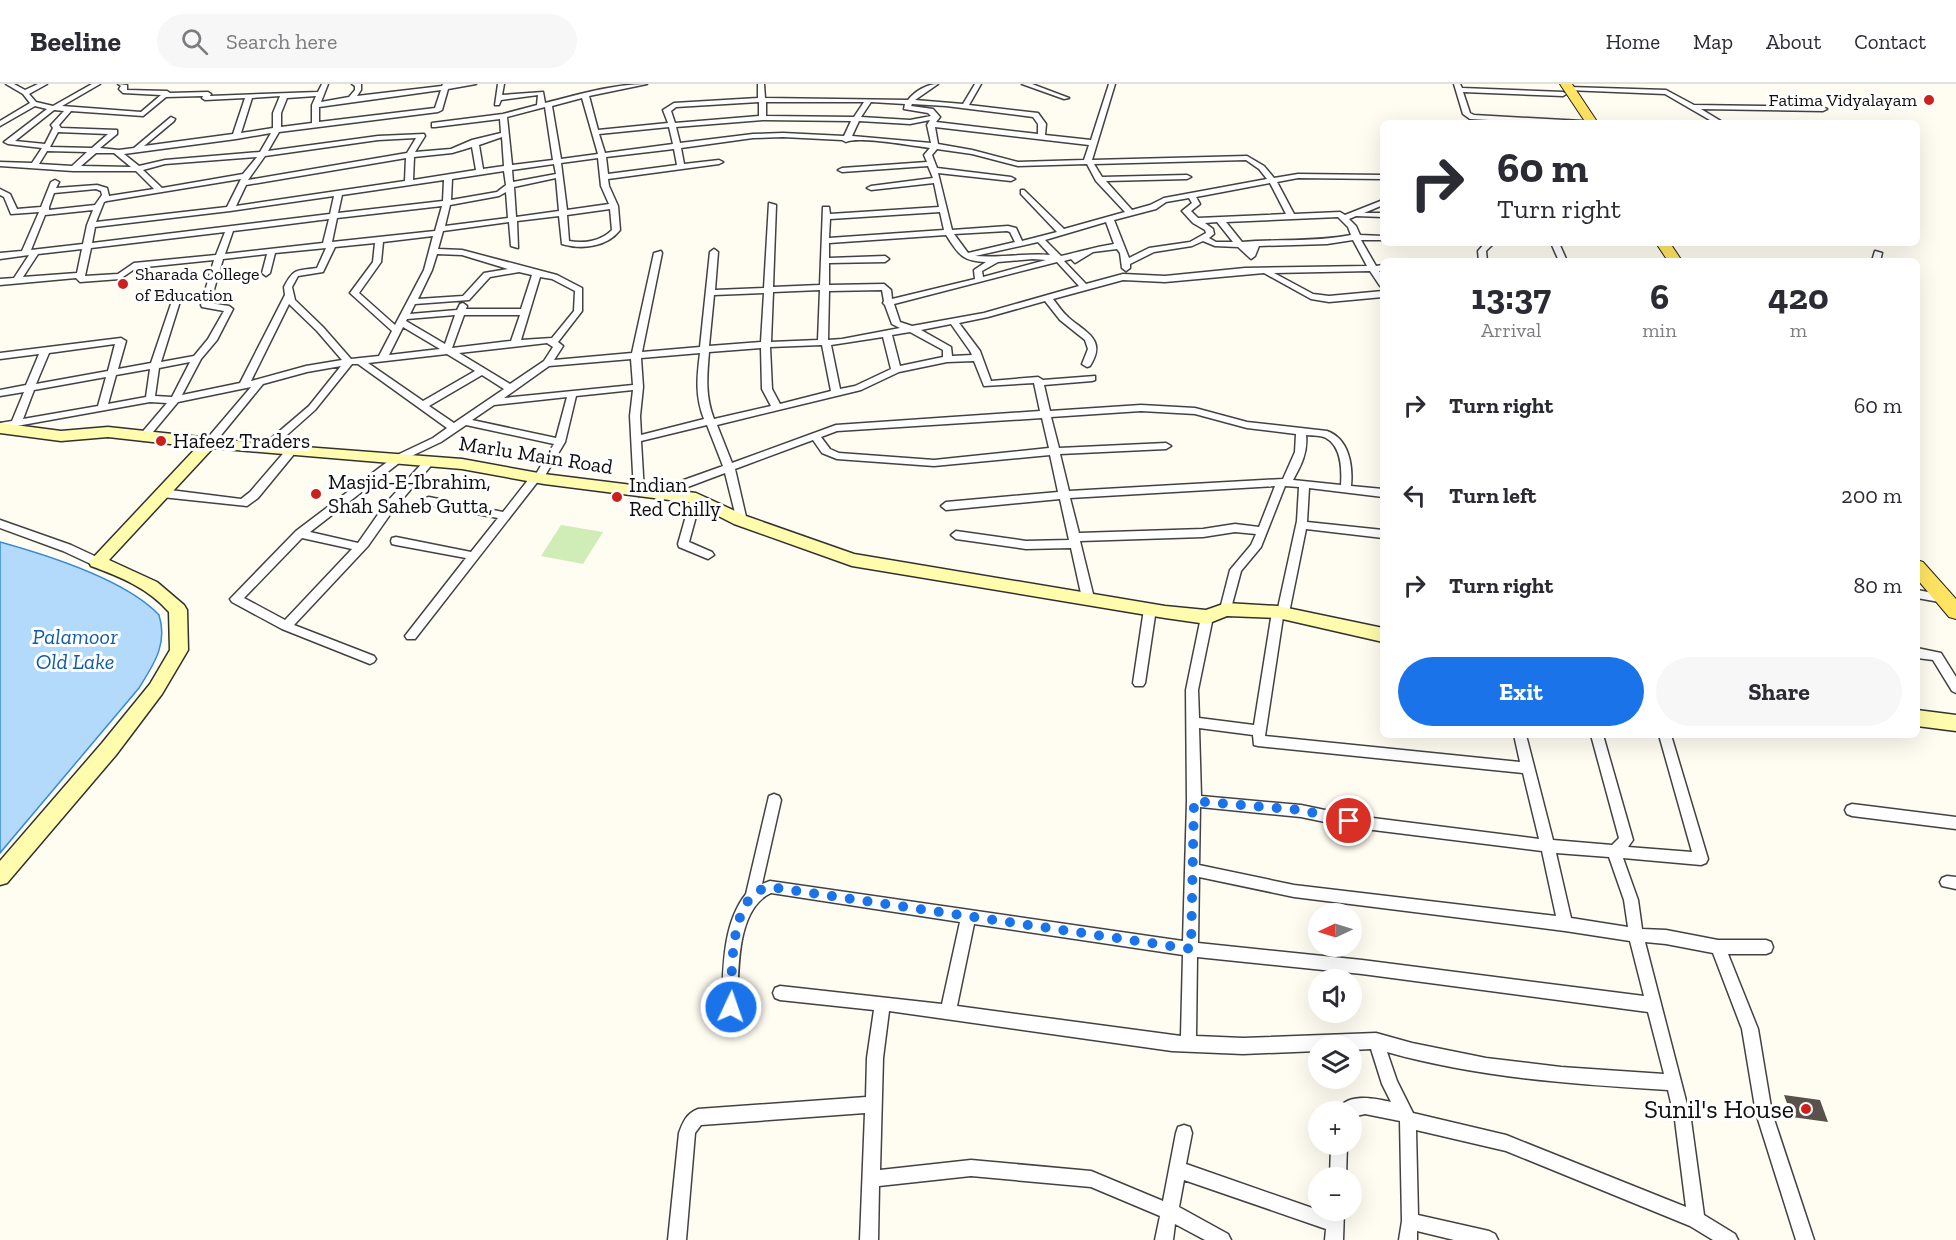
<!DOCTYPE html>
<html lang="en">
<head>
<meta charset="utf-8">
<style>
  body { margin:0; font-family:"Zilla Slab",serif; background:#f7f7f7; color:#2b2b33; height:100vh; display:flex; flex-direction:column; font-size:22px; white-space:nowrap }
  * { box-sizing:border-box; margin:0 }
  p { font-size:20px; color:#7c7c81 }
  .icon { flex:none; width:33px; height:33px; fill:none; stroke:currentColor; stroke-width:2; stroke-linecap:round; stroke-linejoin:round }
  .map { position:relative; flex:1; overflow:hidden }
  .details { position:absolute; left:1380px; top:174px; width:540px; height:480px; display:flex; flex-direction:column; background:#fff; border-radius:9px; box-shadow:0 6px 24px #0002 }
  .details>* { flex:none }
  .top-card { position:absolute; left:1380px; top:36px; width:540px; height:126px; border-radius:9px; box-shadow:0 6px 24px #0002; background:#fff; color:#2b2b33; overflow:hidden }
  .needle { width:39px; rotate:266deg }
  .fabs { position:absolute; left:1308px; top:819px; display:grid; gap:12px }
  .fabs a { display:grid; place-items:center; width:54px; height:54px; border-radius:50%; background:#fff; box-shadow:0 6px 24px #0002; font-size:30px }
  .pin { position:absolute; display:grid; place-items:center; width:51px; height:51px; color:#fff; margin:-26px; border:3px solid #fff; border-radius:50%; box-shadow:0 2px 6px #0007 }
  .me { position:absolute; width:66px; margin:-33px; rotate:3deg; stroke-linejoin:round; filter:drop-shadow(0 0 4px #0008) }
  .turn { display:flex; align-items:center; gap:21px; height:126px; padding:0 18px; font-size:27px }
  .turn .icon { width:78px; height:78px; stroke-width:2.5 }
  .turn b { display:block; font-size:42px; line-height:51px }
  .eta { display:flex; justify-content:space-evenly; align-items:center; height:102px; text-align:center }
  .eta b { font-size:36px; font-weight:700; line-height:42px }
  .primary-button { display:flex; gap:12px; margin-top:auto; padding:12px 18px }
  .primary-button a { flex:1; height:69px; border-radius:36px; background:#1a73e8; color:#fff; font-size:24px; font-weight:700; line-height:69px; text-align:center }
  .primary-button a+a { background:#f7f7f7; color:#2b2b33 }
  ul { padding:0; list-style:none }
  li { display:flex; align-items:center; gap:18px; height:90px; padding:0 18px }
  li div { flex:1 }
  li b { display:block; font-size:22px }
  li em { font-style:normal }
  header { display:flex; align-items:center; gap:36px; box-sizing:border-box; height:84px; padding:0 30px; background:#fff; border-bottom:2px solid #e1e1e2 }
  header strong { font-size:28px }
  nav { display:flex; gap:33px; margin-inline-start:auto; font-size:21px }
  .search { width:420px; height:54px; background:#f7f7f7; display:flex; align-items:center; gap:15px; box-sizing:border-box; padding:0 21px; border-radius:33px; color:#7c7c81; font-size:22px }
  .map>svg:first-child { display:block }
  .green { fill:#d0edb8 }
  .water { fill:#b3dafa; stroke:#348ad6; stroke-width:1.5 }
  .building { fill:#59514b }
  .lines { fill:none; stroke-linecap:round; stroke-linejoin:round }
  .street-casing { stroke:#424242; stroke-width:3 }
  .secondary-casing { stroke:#313131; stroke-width:3 }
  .primary-casing { stroke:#202020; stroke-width:2 }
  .street { fill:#fff; fill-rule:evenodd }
  .secondary { fill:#fffcad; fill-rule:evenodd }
  .primary { fill:#ffe462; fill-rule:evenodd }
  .route { stroke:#1a73e8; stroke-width:10; stroke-dasharray:0 18 }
  .poi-dot { fill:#ca211d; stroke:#fff; stroke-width:2 }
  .labels { text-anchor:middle; stroke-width:6; stroke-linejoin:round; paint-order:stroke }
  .far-poi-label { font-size:18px; fill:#0f0f0f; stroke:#fff; text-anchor:end }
  .poi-label { font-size:21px; fill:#0f0f0f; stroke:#fff; text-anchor:start }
  .street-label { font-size:21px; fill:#0f0f0f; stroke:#fff }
  .water-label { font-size:22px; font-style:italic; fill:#0f5cab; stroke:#fff }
  .near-poi-label { font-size:26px; fill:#0f0f0f; stroke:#fff; text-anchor:end }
</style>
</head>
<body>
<header>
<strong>Beeline</strong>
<div class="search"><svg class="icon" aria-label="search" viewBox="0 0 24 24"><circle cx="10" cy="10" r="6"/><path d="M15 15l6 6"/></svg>Search here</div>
<nav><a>Home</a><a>Map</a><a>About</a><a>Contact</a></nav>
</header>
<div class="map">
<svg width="1956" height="1156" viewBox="0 0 1956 1156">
  <rect width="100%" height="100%" fill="#fffdf2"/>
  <path class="green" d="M561,441l42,7 -20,32 -42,-8z"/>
  <path class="water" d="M0,458c47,13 125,37 159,73 9,29 -5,49 -20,73l-139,165z"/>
  <path class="building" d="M1784,1011l36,5 8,22 -36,-5z"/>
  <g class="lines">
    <g class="street-casing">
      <path id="street" d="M6,0h8l11,6 13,-6h9l-18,10 7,8 17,4 39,-22h8l-38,22 79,6 20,-17 -38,-2 -4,-4 2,-3 -3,-2 9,1v5l40,1 3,2 38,-1 3,2 -1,2 108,-4 4,-8h6l-7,18 28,-5 6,-7v-4l-3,-2h9v6l-4,6 85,-10 1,-2h33l-28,5 -6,21 -4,2 -159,20 -11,19 110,-15 46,-2 1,2 -10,16 36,-3 21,-9 29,-7 -1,-14 -65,8h-3v-4l71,-9 34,-9 1,-10 -37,5 -2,5h-4l3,-21h6l-2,11 41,-3 2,11c32,-8 68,-19 102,-19l-58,12 9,34 70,-7 -5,-13 11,-7 84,-5v-14h6l1,14 143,2c7,-9 19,-16 30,-16l-23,16 48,4 12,-20h6l-12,21 69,8 8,11 -1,11 46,5 18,-56h6l-23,76 155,-4 17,10 10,12 24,-4 85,1v4l-85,-1 -21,4 17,32 46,-2 5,3 38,-15v5l-19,8h19v4l-27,-1 -7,3 7,7 4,9 23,1v4h-22l15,26 7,-1v6h-4l4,6v10l-3,-1 -10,-15 -96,2 39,21 16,2 54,-5v6l-54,5 -18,-3 -47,-26 -99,9 -42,-2 -70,19c5,6 9,13 15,18 18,16 39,22 22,49l-3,1 -5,-3 6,-15 -3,-9 -25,-20 -15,-19 -57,16 -29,6 21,28 11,30 47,-4 5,3 52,-4v4l-3,1 -48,4 6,26 91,-6 54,3 52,14 80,9c22,8 26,34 24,55l32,3v8l-74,-9 -2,34 76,8v8l-77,-9 -17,84 -6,4 -18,119 255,26 -6,-27h12l27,105 59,5 7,-7 -28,-103h12l30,105 -5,7 64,5 -33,-117h12l37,124 -2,4 -5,2 -78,-7 15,42 4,29 24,1 52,10h48l5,2 2,5 -2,5 -5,2h-38l30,75 14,84 42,127h-18l-40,-127 -14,-84 -29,-76 -47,-9 -21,-2 46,178 13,95 31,19 3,6h-25l-23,-14 -184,-75 -90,-21 2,85 71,16 6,3 3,6h-44l-37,-9v9h-18l3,-19 -2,-100 -35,-7 -13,3v-5h-15c8,-20 37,-14 54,-10l-9,-18 -11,-35 -19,1v-4h-34v5l-75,3 -71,-3 -283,-40 -6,47 -3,112 91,-10 120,11 72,30 13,-68 2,-6 6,-2 6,2 2,6 -6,31 132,46 9,3 1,-3h16l-1,30h-18l1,-11 -142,-49 -5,27 49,27 3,6h-26l-30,-16 -2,16h-18l5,-24 -69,-29 -120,-11 -92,10 -1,54h-18l5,-127 -164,12 -6,8 -9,107h-18l11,-107c4,-11 7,-19 19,-24l168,-12 1,-39 7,-48 -94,-10 -5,-2 -2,-5 2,-5 5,-2 162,18 18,-82 -189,-29c-39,18 -32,93 -34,130l-3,5 -5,2 -5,-2 -3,-5c3,-41 -2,-95 25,-129l23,-98 5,-2 5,2 2,4 -19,84 8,-3 413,60 4,-140 -1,-111 15,-73 6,-4 6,4 -15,73 1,28 55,7 18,-113 2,-3 4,-1 19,-87 2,-34 -14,-1 -24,61 -20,24 -11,41h-8l-2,-3 10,-39 21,-25 5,-11 -21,-2 -32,5 -123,4 14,57 -6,4 -6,-4 -11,-50 -45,1 -70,-10 -5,-4 5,-4 70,10 43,-1 -9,-41 -114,11 -5,-4 5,-4 112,-10 -8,-37 -116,11 -97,-7 -15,-6 -9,-13 -78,29 12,52 -5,4 -5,-4 -12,-48 -64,24 -4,1 -5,-4 1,-3 70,-25 -16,-41 -66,16 3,51 -5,4 -5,-4 -4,-76 3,-26 -57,6 -11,46 -22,37 -4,1 -124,159h-8l-2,-3 61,-78 -70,-13 -4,-1 -1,-3 1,-3 4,-1 75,15 27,-34 -69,-13 -5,-4 1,-3 4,-1 74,15 29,-37 4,-1 18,-30 -88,-19 -25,17 -38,18 -93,72 48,11 28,-40 40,-44h8l1,2 -41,48 -26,37 -74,79 80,31 2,3 -2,3 -4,2 -88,-35 -50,-27 -2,-3 66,-68 99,-75 38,-18 14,-10 -89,-64h-6l-37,46 -46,41h-8v-4l48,-41 32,-40 -34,6 -44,12 -50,61 -4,1 -5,-3 1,-2 46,-54 -73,15 -30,36 -4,1 -5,-3 28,-33 -17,-1 -150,27v-6l12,-2 12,-29 -24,4v-6l26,-5 13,-31 -39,5v-6l121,-15 5,3 -8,28 33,-6 23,-68 4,-3 4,3 -21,67 33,-6 14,-17 16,-28 -22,-4 -1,-2 13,-45 -78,8 -16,11 -40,3 -4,-4 -76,7v-6l14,-1 15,-23 -29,4v-6l22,-2 17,-39 -28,2 -7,-17 -4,-2v-6l10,5 7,15 24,-2 10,-25 4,-2 4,2 -3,6 41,-3 10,3 2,8 45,-7 -18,-18h-63l-73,-5v-4l32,1 10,-15 -34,-4 -4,-2 43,-33 -12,-3 -35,20v-5l30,-18 -7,-9zM441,6l-6,18 -116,14v-15zM203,12l-1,2 3,2 40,-2 -12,36 -89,12 30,-25 1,-2 -4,-2 -37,31 -15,2 -19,-2 17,-14v-4l-56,-2 -2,-3 12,-14 72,5 23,-19zM280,12l-7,17v15l-32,5 11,-35zM316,12l-4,9v18l-31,4v-14l6,-15zM582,14l16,56 -37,5 -9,-53zM759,18v14l-84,7 -4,-12 5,-4zM766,18h98l-10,15 -88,-1zM871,18l34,2 -1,5 24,4 3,3 -21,4 -49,-3zM912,20l34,2 87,11 5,7v10l-102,-12 4,-5 -7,-8 -22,-3zM545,23l8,53 -41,5 -5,-48zM54,26l10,1 -13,14 2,3 -8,16 -30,-3zM763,36l88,1 -7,15 -61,-3 -30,1 -73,9 -4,-16zM930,36l-3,5 4,18 -79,-7 7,-15 51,3zM669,43l4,17 -68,9 -6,-19zM935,43l154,18 -5,15 -66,2 -46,-12 -34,-6zM58,48l50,2 -16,14 -42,-1zM271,49l-11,19 -95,8 -26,6 -15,-12 112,-15zM502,53l2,29 -21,3 -4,-24zM783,53l59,3 4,2c13,-6 66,4 84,6l-6,7 3,7 -85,6 -4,2 4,2 86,-6 5,12 -62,8 -4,2 4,2 63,-7 5,24 -109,7 -1,-7h-6l-3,78 -47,2 3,-82 -7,-2 -5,85 -49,2 3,-38 -4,-3 -4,3 -10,95 -58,5 20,-99 -1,-2 -7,2 -22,100 -78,7 9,-14 -5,-4 24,-31v-23l-25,-13 -95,-25 -24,-1 5,-18 66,-9 2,24 7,2 -1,-27 42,-5 3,28c20,6 45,3 58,-14l-2,-24 -9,-20 -1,-7 111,-15 4,-2 -4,-2 -35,4 -3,-16 72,-10zM416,54l-9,15 -159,27 17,-24 113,-16zM472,63l4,23 -63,10 1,-23 38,-4zM674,65l3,16 -69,9 -2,-17zM937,65l35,5 46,12 69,-2 9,17 29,31 -61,17 -40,-39h-3v4l36,38 -35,9 -6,-13 -8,-2 -56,4 -14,-57 73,8 4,-2 -4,-2 -74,-9 -5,-13zM47,67l40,1 -15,14 -33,-2zM96,69h18l17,14 -50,-1zM257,73l-14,17 -81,14 -19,-18 22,-6zM406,74l-1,23 -169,25 10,-21zM598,74l3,28 8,18 -42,6 -6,-47zM1246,76l13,9 8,10 -103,19 -14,7 -18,5 -26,-29 81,-2 4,-2 -4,-2 -85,2 -8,-13zM554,80l2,10 -43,8 -1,-12zM504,87l2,14 -9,7 -46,8 1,-21zM556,94l3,33 -43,6 -2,-30zM241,95l-14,28 -131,15 8,-20 3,-1zM444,96l-1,21 -105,12 4,-18zM1270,99l16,31 -88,4 -7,-7 9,-7 -4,-7zM96,105l5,2 1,4 -7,10 -46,5v-3l5,-14zM506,108l2,26 -63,8 5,-21 49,-9zM334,112l-4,18 -238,29 3,-16 135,-16zM1189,114l3,5 -10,8 11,12 12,7 1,3 -16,9 -41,6 -20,10 -15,-38 42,-11 10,-7zM442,122l-7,25 -103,11 5,-24zM610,125l2,21c-11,11 -28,14 -43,11l-2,-26zM93,126l-6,15 -4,19 -52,6 14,-35zM940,128l4,18 -115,8 1,-19zM1338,133l10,10 3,8c-36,7 -72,4 -109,7l-16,-20zM329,135l-6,24 -98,11 8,-23zM1106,138l8,22c-19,3 -35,8 -53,12l-16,-16zM1217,138l16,20h-17l-7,-4 5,-4 -1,-5 -8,-6zM1007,147l3,1 5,10 -47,11 -14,-19zM225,148l-9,23 -82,8 -16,11 -33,2 6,-28zM946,151c13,19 15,26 40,27l-12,8 1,9 -83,20 -1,-9 -7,-6 -55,1v-22l56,-1 4,-3 -4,-3 -56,2v-15zM433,152l-9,34 -29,55 -36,-32 22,-31 2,-20zM1353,156l14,26 -122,2 -80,8 -42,-2 -37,10 -22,-23 7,-2 4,4 18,-11 24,-3 3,4 2,15 4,3 4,-3v-4l24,-12 38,-6 11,-5 12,5 23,1 13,12 4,-3 4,-10 68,-2zM1038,158l12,13c-25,-2 -50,3 -75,1zM375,159l-2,19 -23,31 42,38 -13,25 -28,3 -28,-32 -28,-27 -3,-13 6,-11 25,-4 12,-25zM326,164l-9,20c-21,3 -23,0 -33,19l1,8 -45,88 -58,12 19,-36 16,-19 16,-31 -4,-3 -19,-3 13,-44 44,-5 -5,19 4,3 4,-3 5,-20zM82,165l-5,24 -54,4 15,-23zM437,170l25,1 46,14 -24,4 -21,23 -45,3 14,-29zM1033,175l13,1 -63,17 -1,-6 16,-9zM1057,178l22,24 -95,27 -72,13 -12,-4 -6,-18zM519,188l13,3 -11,34h-55l1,-3 -4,-3 -3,1 -3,6 -47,4 5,-10 54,-4 21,-23zM540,193l12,2 23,12 -1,20 -22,27 -31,2zM820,206l-2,50 -47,2 2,-50zM882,206l2,11 -1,2 2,2 7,19 8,4 -58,11 -14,1 1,-49zM764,209l-3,49 -52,4 5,-51zM289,220l28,27 25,29 -36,6 -55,15zM455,231l-10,29 -39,-23 1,-2zM464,231h56l-9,26 -59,7zM951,240l19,27 2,4 -20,1 -1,-9 -30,-17zM403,243l37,22 -51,6zM910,248l33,18v7l-43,9 -8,-31zM883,253l8,32 -36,17 -15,3 -9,-44zM547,259l6,4 -9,14 -34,23 -51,-31zM115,260l-7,27 -72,13 13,-31zM822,261l9,46 -51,13 -8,-15 -2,-42zM761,264l1,41 9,17 -57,13c-9,-23 -7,-43 -5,-67zM700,269c-3,24 -5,43 4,66l-63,16 -1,-19 3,-29 -2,-29zM447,270l28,17 -52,30 -55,-38zM631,275l2,26 -129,13 45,-32zM974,277l10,25 50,-3 6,28 -204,14 -104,38 -15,-38 144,-35 38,-18 48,-10zM190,278l-18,35 -17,-1 4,-28zM150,285l-4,28 -38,7 8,-29zM482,291l22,14 -50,34 -25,-17zM106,293l-8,29 -75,13 11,-29zM567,313l-11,41 -84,-18 22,-15zM1141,327l54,3 52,14 49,6 -1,18 -12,27 -214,12 -9,-37 106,-5 5,-3 -5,-3 -107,5 -8,-31zM1042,334l7,30 -115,12 -95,-7 -9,-4 -9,-12 16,-6zM1306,351c7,1 15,0 20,3 16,9 16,32 15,47l-48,-5c8,-14 15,-28 13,-45zM1275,402l-16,41 -24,-3 -32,5 -124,4 -9,-35zM302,454l50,11 -67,71 -41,-22zM1199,644l54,7 1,10 4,1 265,27 16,66 -190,-24 -48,-10 -100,-9zM1200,723l101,10 48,10 193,24 14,65 -262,-31 -95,-20zM1556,769l53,4 15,43 4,27 -57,-9zM1199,793l95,20 271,34 65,10 14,55 -282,-36 -164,-17zM974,840l209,31 -2,81 -224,-30zM1197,873l165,17 286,38 16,62 -103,-7 -75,-9 -74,-15 -36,-10 -133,5 -47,-2zM1387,968c92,26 186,32 281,38l7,30 11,87 -180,-72 -93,-22 -16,-32z
        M1022,0h10l37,14 -5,1z
        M1454,0h6l2,4 101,4 3,2 -3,2 -100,-4 7,21 4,2 108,6 4,2h-43l-73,-4 -7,-5z
        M1569,3l97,3 28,15 129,2 4,2 -4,2 -122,-2 23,14h-9l-50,-29 -98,-4 -1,-1z
        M1485,159h9l-8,8 1,10h-8l-1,-10z
        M1551,159h8l8,18h-8z
        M1875,167l7,2 -2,8h-8z
        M291,364l5,3 -1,2 -37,45 -11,8 -85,-9 -5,-4 5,-4 79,10 9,-7 37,-43z
        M696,410l5,4 -12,44 23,10 2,3 -6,4 -29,-12 -1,-3 13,-46z
        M0,436l71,25 30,14 2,3 -2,3h-8l-30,-14 -63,-23z
        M1917,506l28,5 6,4 -6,4 -28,-5z
        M1150,521l6,4 -11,74 -2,3h-8l-2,-3 11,-74z
        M1917,564l24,5 15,24v16l-4,-2 -19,-31 -16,-2z
        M1852,720l104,13v12l-104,-13 -5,-2 -2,-4 2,-4z
        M1947,792l9,1v12l-14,-3 -2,-4 2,-4z
        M1331,1060h16l-1,34h-16z"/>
    </g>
    <g class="secondary-casing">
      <path id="secondary" d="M0,339l61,8 47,-4 157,17 197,15 82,15 152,19 50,23 108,38 311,52 41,4 20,-7 52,3 105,22v14l-105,-24 -51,-2 -20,8 -42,-6 -313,-52 -118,-42 -41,-21 -149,-19 -82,-15 -249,-21 -104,112 48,22 27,23 3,5 1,40 -26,44 -46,61 -109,128 -7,2v-24l102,-118 48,-59 20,-34 -1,-38c-21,-24 -48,-35 -78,-46l-2,-4 108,-115 -89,-10 -47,4 -61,-8z
        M1917,626l39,5v16l-39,-5z"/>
    </g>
    <g class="primary-casing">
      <path id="primary" d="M1560,0h12l26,39h-12z
        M1656,159h14l12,18h-14z
        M1917,476l6,2 33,37v20l-7,-2 -32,-38z"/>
    </g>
    <use href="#street" class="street"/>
    <use href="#secondary" class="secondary"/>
    <use href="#primary" class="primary"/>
  </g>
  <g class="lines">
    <path class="route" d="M731,923c1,-33 -3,-114 39,-120l421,62 3,-148 107,9 48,11"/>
  </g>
  <g class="poi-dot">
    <circle cx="1929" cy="16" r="6"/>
    <circle cx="123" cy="200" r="6"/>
    <circle cx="161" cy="357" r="6"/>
    <circle cx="316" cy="410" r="6"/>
    <circle cx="617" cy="413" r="6"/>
    <circle cx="1806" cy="1025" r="6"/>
  </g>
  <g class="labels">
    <g class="far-poi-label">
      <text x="1917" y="22">Fatima Vidyalayam</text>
      <text x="135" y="196" text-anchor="start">Sharada College<tspan x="135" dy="21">of Education</tspan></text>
    </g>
    <g class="poi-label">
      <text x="173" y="364">Hafeez Traders</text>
      <text x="328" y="405">Masjid-E-Ibrahim,<tspan x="328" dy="24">Shah Saheb Gutta,</tspan></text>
      <text x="629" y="408">Indian<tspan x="629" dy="24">Red Chilly</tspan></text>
    </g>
    <g class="street-label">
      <text transform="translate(536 371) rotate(9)" y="7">Marlu Main Road</text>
    </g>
    <g class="water-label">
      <text x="75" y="560">Palamoor<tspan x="75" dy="25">Old Lake</tspan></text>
    </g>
    <g class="near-poi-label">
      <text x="1794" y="1034">Sunil's House</text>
    </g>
  </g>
</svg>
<div class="fabs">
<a><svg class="needle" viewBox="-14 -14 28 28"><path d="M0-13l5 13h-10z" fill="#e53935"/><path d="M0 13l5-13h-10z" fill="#7c7c81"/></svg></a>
<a><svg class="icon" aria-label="sound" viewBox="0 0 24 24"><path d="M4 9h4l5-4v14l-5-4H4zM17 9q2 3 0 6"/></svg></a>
<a><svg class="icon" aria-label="layers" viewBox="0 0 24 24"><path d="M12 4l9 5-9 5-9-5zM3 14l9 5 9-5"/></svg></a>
<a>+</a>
<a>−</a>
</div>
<div class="pin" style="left:1349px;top:737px;background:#d93025"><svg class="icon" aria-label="arrive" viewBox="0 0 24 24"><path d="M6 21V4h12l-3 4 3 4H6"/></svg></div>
<svg class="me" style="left:731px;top:923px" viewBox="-20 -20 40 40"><circle r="17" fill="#1a73e8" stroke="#fff" stroke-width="3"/><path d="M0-11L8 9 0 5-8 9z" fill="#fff"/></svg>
<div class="top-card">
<div class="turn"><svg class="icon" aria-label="right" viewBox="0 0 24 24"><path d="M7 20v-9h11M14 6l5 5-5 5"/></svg><div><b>60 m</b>Turn right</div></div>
</div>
<section class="details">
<div class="eta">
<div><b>13:37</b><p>Arrival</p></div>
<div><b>6</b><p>min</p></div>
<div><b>420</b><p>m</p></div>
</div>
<ul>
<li><svg class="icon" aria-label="right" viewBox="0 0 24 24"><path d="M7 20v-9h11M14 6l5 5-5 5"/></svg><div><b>Turn right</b></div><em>60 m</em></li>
<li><svg class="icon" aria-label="left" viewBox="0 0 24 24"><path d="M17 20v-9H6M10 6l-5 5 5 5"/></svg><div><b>Turn left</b></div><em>200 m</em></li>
<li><svg class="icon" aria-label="right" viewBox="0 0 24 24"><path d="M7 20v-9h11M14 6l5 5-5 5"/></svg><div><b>Turn right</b></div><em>80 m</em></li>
</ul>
<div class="primary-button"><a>Exit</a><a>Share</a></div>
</section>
</div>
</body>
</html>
